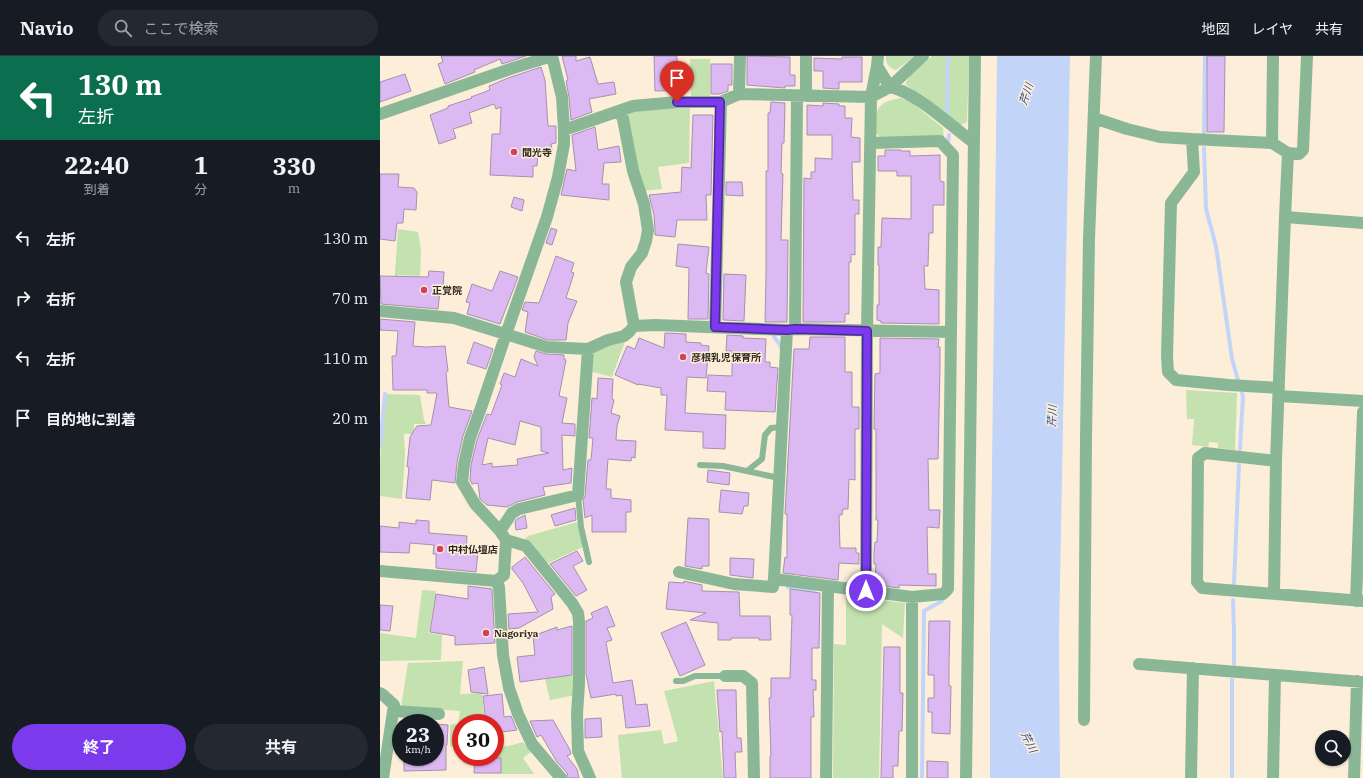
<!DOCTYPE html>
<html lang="ja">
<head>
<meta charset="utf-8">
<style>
  body { margin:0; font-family:"IBM Plex Serif","Noto Sans JP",serif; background:#242831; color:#f1f3f6; height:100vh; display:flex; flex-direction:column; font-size:15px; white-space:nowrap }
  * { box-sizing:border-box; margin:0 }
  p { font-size:13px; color:#9ea1a6 }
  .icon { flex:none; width:22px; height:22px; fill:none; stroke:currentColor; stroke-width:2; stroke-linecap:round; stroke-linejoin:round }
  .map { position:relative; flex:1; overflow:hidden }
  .details { display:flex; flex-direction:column; background:#171b24; width:380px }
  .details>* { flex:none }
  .top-card { background:#0b6e4f; color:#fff; overflow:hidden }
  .fabs { position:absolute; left:935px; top:674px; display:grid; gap:8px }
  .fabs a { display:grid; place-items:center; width:36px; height:36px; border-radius:50%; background:#171b24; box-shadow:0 1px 3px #0004; font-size:20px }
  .speed { position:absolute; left:12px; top:658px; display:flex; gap:8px; font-size:20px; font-weight:700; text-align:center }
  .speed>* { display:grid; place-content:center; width:52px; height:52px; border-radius:50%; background:#171b24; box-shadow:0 1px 3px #0004; line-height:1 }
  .speed small { font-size:10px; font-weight:400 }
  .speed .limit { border:6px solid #d22; background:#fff; color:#111 }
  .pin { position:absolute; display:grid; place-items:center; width:34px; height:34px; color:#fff; margin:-41px -17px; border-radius:50% 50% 50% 0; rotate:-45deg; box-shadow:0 0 4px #0007 }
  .pin .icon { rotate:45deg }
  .me { position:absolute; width:44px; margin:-22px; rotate:0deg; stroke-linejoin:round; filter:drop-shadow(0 0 3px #0008) }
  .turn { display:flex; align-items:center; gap:14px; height:84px; padding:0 12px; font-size:18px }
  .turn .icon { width:52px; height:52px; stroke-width:2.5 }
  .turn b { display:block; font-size:28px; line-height:34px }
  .eta { display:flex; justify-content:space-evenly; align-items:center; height:68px; text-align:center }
  .eta b { font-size:24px; font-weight:700; line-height:28px }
  .primary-button { display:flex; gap:8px; margin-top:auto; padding:8px 12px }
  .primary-button a { flex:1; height:46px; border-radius:24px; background:#7c3aed; color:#fff; font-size:16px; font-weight:700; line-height:46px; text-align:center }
  .primary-button a+a { background:#242831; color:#f1f3f6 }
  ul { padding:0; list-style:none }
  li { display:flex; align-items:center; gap:12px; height:60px; padding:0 12px }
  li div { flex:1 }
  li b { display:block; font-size:15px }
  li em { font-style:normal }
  header { display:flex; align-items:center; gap:24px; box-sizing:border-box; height:56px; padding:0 20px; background:#171b24; border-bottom:1px solid #363941 }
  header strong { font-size:19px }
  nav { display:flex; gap:22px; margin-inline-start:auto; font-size:14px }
  .search { width:280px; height:36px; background:#242831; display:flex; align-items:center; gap:10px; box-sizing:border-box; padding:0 14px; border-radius:22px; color:#9ea1a6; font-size:15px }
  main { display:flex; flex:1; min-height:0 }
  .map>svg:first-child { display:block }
  .green { fill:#c3e2af }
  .water { fill:#c2d5f9 }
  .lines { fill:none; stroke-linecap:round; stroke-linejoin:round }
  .stream { stroke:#c2d5f9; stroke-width:4 }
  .building { fill:#ddb9f4; stroke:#a292ab; fill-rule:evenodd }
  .lane { stroke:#8ab897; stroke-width:6 }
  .street { stroke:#8ab897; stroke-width:12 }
  .route-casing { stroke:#51269a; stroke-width:10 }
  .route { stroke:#7c3aed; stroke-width:7 }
  .poi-dot { fill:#d0405f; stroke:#fdeed9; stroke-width:1.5 }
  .labels { text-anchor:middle; stroke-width:3; stroke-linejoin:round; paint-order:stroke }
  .poi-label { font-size:10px; font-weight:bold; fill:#30291f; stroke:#fdeed9; text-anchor:start }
  .water-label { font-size:11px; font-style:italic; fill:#2f5297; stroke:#fdeed9 }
</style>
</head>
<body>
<header>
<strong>Navio</strong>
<div class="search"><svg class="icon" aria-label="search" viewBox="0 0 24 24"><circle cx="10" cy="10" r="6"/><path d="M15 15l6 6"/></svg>ここで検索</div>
<nav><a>地図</a><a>レイヤ</a><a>共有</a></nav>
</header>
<main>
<section class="details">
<div class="top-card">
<div class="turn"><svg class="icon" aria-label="left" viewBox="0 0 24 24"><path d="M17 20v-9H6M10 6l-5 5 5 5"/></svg><div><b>130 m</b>左折</div></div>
</div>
<div class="eta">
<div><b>22:40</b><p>到着</p></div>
<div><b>1</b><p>分</p></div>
<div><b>330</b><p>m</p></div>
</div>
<ul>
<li><svg class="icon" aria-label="left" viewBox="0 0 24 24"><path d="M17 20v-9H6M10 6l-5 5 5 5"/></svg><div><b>左折</b></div><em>130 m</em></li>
<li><svg class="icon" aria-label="right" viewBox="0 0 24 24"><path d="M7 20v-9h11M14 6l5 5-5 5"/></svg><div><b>右折</b></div><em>70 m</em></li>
<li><svg class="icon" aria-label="left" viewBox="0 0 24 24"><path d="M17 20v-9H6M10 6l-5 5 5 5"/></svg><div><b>左折</b></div><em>110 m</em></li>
<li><svg class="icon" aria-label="arrive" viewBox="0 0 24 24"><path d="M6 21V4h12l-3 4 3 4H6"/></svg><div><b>目的地に到着</b></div><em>20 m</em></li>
</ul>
<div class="primary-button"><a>終了</a><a>共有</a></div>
</section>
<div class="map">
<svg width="983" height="722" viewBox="0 0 983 722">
  <rect width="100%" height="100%" fill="#fdeed9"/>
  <path class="green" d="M506,0h28l-7,6 -11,8c-7,-2 -11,-7 -10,-14z
    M552,0h37l-2,66 -4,2 -3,1 -55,-41 5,-8z
    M310,3h20v39h-19z
    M521,42l9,3 33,27 1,9h-64l-4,-4c-1,-23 0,-31 25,-35z
    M310,49l-1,58 -31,4 4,22 -20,2 -18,-78z
    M18,173l20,3 3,18 -1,26 -22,-1 -1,12 -3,-1z
    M246,283l-14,38 -23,-6 1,-21z
    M806,334l51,3 -2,57 -17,-2v-5l-9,-1 -1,5 -16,-2 2,-26h-7z
    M6,338l34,1 4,25 2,4h-12v10h-10l1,22 -3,43 -22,-3v-35z
    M197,466l6,25 -39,18 -20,-25 4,-4z
    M42,534l14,1 -7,42 13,2 -1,25 -61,1v-28l36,5z
    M466,540l59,7 -2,35 -21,-14 -3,154h-46l1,-134 12,1z
    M83,605l-3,33 22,-1 2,23h-5l1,7h-19v25l-11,-2v-21l8,-2 2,-12 -59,-4 7,-44z
    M195,619l1,20 -26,5 -5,-21z
    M334,625l9,97h-101l-4,-43 43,-5 3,14 14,-3 -14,-50z
    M143,686l8,10 -8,6 11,16h-33v-16h-36l30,-1v-10l14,-1z"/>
  <path class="water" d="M617,0h73l-11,580 1,142h-70v-146z"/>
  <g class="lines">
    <path class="stream" d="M567,57l1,-57
      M824,79l1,-79
      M568,86l1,-7
      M824,92l2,61 10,37 16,113 6,21
      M394,281l7,9v2
      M0,391l5,-53
      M860,393l3,-52 -1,-4
      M854,527l5,-118
      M408,531l26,3
      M853,544l1,31v33
      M542,722l2,-167 18,-10
      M852,722v-98"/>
  </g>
  <path class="building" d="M61,0h85l-24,8 -2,-5 -26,11 1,2 -30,12 -7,-20 5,-2z
    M182,0h14v5l14,-4 8,27 16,-2 2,12 -27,5 3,13 -21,8 -2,-23 -3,-16 2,-1z
    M274,0h23v9h10l1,25 -33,1z
    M367,0l43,1v18h5v11h-10v2l-38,-3z
    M827,0h18l-1,76h-17z
    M462,1h20v25h-23v7l-16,-1v-17h-9v-13l28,1z
    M331,8h21v21h-4v6l-8,3h-9z
    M161,11l4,13 3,46h8v17l-5,1 1,6h-14l-1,16h-4v11l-43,-2 2,-41h8l1,-27 -5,2 -2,-5 -25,9 3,10 -19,6 3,9 -17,6 -9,-29 18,-7v-2l24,-8 -1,-1 19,-7 -1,-4 19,-8z
    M25,18l6,17 -31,11v-20z
    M391,46l14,1 -1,40h-2l-1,30 2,1 -2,66h7l-1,82h-22l1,-46v-105h2v-58h2z
    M443,47l16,1v2h6v12h7l-1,19 9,1v24h-8l1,38h6v14h-4v41l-4,-1v8h-2v52h-4v8h-42l1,-144 7,1v-7h4v-14l17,1v-24h-25v-30l16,1z
    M313,59h20l-2,80h-5l1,25h-30l-2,17 -20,-2v-6l-1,-14 -5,-20 32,-3 1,-25 9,1z
    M215,71l3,23 21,-4 2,16 -17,1 -2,21h7v16l-48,-5 6,-26 9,2 -4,-36z
    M505,94h16v1h9v5l30,-1v26l4,1v23h-11v28h-4l-1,33h-4l1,23 14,1v34l-58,-1v-2l-4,-1v-15h2v-40h-1v-18h3l1,-29 29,1v-43h-14v-5h-19v-15h7z
    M0,118h19l-1,13 16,1 3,4 -1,18 -12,-1 -1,14h-6l-2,18 -15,-2z
    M346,126h16l1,14 -17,-1z
    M134,141l10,3 -2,11 -11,-4z
    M171,172l6,2 -5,15 -6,-2z
    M298,188l31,3 -3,26 3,1 -1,45h-20l1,-51 -13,-2z
    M176,200l18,7 -3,9 3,1 -8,25 11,3 -9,22 -2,17h-18l-23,-8 3,-20 -6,-2 3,-8 14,1z
    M49,215l15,1 -1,17 -3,1 -2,19 -57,-5 -1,-28 48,1z
    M120,215l18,6 -18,47 -33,-10 3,-11 -4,-1 6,-18 20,7z
    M344,218l22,1 -2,46 -21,-1z
    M0,263l35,3 -2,24 13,1 19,-1 3,25 -2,1 3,35 23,4 -9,25 -6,26 -2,21 -23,-3 -2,20 -24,-2 3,-31h-2l3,-30 7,-11 14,-1 6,-32h-10v-3h-34l-1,-34h4l2,-25 -18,-1z
    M285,277l21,1v8l15,1v2l8,1 -3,32 -19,-1 -2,36 41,2 -1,34 -22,-1v-16l-38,-2 2,-35h-6v-7l-23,-4v1l-23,-10 12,-29 8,3 4,-11 25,10z
    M347,279l16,1v2l23,1 -1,23h5v5l8,1 -3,44 -50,-2 1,-18 -19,-1 1,-16 24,1v-25h-6z
    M430,281h35v35h7v35h7v22h-4v51l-6,-1 -1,30h-5l-1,6h-3l1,33h16v5h3v11l-20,-1 -1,17 -55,-7 2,-16 2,1v-44h-2l9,-165h15z
    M500,282l59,1 -1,8h2v20l-2,92h-10l1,51h11l-1,18 -12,-1 1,47h8v12l-37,-1v3l-21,-3 1,-6 -4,-1 1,-14h-2v-11l1,-11h2l1,-22h-2v-91h-2l1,-55 5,-1z
    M94,286l19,7 -7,20 -19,-6z
    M156,295l10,3 18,1v4l2,1 -7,36 8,2 -5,25 13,1v12l-13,-1 1,35 9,-2 -1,15 -28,4 2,8 -28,7 -10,5 -20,-2 -7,-6 -2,-16 -6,1 -2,-4 1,-15 6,-25 10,-26 4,1 11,-30 -2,-1 4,-11 11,4 6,-18 17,7 -4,-9zM140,365l21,6v24l8,2 -32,6 1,6 -26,2v-4l-10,2 6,-27 27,7z
    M218,322l15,1 -1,20 2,1 -3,13 9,3 -3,10 -1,14 20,1 -1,17 -3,-1 -1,4 -23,-2 -2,30h5v9l20,2v12h-5v20h-34v-17l-7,3 -2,-18 2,-4 3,-36h3l2,-22h-4l3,-40 5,1z
    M328,414l22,3 -1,12 -22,-3z
    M341,434l28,3 -1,13h-4l-2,8 -23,-2z
    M195,452l1,12 -21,6 -4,-11z
    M145,459l2,13 -11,2 -1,-8 2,-3z
    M308,462l21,1v47h-7v3l-17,-3z
    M36,464l13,1v12l38,3 -1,14 12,1 -2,21 -40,-4v-14h-3l1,-9 -24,-2 -1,10 -29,-1v-26l19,2v-6l17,2z
    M197,495l6,10 -10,5 14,24 -11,6 -26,-32z
    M145,501l30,37 -4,3 2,12 -34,19 -10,1 -1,-15 30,-2 -15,-29 -11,-14v-2z
    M350,502l24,1 -1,19 -23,-3z
    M304,525l18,4v6l37,1 1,24h30l1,24h-12v-2h-28v2h-13v-17l-28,-3 16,-7 -40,-4 3,-27 15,1z
    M88,530l24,3 3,54 -40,2v-9l-25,-4 6,-38 32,5z
    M410,533l30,4 -1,55h-7v32h4v10h-3l1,27h-3v61h-41v-22h1l-2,-58h2v-20h19l2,-63h-2z
    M0,549l13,1 -3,25 -10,-1z
    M227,550l8,20 -8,2 5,12 -6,2 7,41 19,-3 4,25 11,-1 3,22 -24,2 -4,-33 -6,1v-2l-25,4 -5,-24v-53l7,-3 -2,-5z
    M549,565h21l-1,42v23h2l-1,48 -18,-1v-21h-4v-14h6v-23h-6z
    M306,566l19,43 -25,11 -19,-43z
    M192,570v49l-52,7 -3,-25 18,-2 -2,-19 24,-9v3z
    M504,591h16v46h3l-1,38h-3l-1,35h-5v12h-12z
    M104,611l4,27 -17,-2 -3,-22z
    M337,634h19l1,48h4l1,14h-7l1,26h-12l-2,-47 -2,1z
    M122,638l2,23 7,-1 6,14 -22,3v-10h-9l-3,-27z
    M221,662l1,19 -17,1v-19z
    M173,664l17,30 1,4 -4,2 10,13 2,9h-11l-1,-5 -10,-11 -16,-27 -4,2 -7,-16z
    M55,668l13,1 -1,20h-1v25l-42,1v-14h31z
    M95,702h26v15h-27z
    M547,705l21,1v16h-21z"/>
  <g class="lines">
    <path class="lane" d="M320,409l23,1 56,12
      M367,415l15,-12 3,-24 6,-7 11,-1
      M198,439l3,32 8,35
      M296,625h7l12,-5h30"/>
    <path class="street" d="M497,10l13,21c26,5 61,39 83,55
      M359,38l1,-38
      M426,40v-40
      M239,55l4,8 10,52 11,33 4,26 -2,11 -4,12 -11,14 -5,15 8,44
      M0,58l133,-46 39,-12
      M714,62l33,11 33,8 32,2 2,33 -23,31 -4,153 1,16 8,8 53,5 50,3
      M184,74l69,-24 44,-4h44l18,-8 132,3 19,-10 33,-31
      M812,83l80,4 16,10 -3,64
      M892,87l1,-87
      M908,97l11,1 4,-4 4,-94
      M0,255l74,7 93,29 41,2 20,-9 16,-4 5,-4 5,-6 21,-1 132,5 8,-1 156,3
      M335,271l6,-225
      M415,273l2,-233
      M407,274l-13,249 138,18 31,-3 5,-5 5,-434 -13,-14 -69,2
      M899,340l84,5
      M896,405l-71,-8 -7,5 -1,124 5,6 161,13
      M120,475l12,-18 7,-4 59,-14 10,-146
      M126,484l20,6 46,57 6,10 1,8v63l-2,30 1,37 12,27
      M0,515l116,10 8,-6 2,-35 -6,-9 -25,-27 -13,-22 2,-18 6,-26 12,-33 24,-71 41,-117 11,-40 6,-33v-14l-2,-33 -10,-41
      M299,516l55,12 39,3 1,-8
      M116,525l3,6 4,68 6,33 9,26 14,30 29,34
      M486,535l1,-260 4,-234 6,-31 1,-10
      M894,537l2,-132 9,-244 78,6
      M532,541v181
      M976,545l7,-189
      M759,608l224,18
      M345,620h18l9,7 2,95
      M0,637l2,1 12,11 -11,73
      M13,655l46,3
      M704,664l2,-281 3,-200 7,-183
      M446,722l2,-191
      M586,722l9,-722
      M811,722l2,-110
      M893,722l2,-103
      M974,722l3,-97"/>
  </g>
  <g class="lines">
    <g class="route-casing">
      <path id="route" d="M297,46h43l-5,225 72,3 8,-1 72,2 -1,260"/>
    </g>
    <use href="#route" class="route"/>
  </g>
  <g class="poi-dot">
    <circle cx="134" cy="96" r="4"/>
    <circle cx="44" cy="234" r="4"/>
    <circle cx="303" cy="301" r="4"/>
    <circle cx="60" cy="493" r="4"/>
    <circle cx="106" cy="577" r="4"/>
  </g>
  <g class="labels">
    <g class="poi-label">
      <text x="142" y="100">聞光寺</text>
      <text x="52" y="238">正覚院</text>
      <text x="311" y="305">彦根乳児保育所</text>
      <text x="68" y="497">中村仏壇店</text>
      <text x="114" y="581">Nagoriya</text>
    </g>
    <g class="water-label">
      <text transform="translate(646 38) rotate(-71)" y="4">芹川</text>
      <text transform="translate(672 360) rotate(-88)" y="4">芹川</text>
      <text transform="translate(649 686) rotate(63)" y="4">芹川</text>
    </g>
  </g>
</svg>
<div class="fabs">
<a><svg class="icon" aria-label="search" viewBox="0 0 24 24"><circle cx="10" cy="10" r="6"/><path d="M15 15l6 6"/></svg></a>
</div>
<div class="speed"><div>23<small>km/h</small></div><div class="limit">30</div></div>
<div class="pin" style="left:297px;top:46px;background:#d93025"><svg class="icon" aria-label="arrive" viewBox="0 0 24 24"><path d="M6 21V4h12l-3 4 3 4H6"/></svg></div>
<svg class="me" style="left:486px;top:535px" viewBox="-20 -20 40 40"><circle r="17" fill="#7c3aed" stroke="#fff" stroke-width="3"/><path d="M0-11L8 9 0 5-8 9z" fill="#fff"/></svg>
</div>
</main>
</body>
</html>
